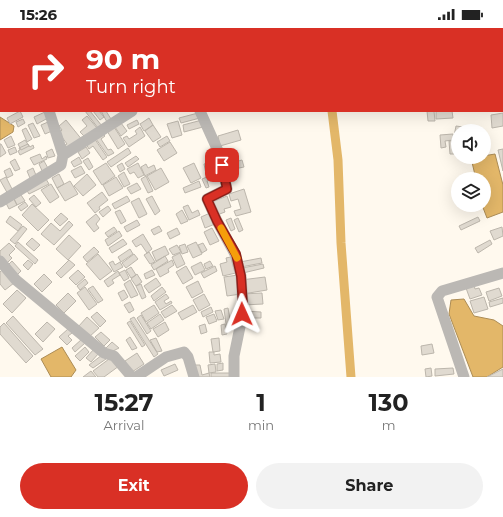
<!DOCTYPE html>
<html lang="en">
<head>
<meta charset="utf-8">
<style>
  body { margin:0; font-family:Montserrat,sans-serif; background:#f2f2f2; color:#222; height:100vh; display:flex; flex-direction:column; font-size:15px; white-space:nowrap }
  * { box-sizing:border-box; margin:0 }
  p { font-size:13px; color:#767676 }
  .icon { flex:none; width:22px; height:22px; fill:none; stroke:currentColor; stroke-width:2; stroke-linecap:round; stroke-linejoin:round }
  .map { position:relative; height:349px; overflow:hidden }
  .details { display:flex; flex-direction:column; background:#fff; flex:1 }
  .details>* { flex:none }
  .banner { position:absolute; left:0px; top:0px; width:503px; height:84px; box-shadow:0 4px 16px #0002; background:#d93025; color:#fff; overflow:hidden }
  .tools { position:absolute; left:451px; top:96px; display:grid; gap:8px }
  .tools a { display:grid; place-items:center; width:40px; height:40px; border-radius:50%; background:#fff; box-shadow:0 4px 16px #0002; font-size:20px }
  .pin { position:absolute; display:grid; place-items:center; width:34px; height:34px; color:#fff; margin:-17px; border-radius:8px; box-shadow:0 2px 6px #0006 }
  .me { position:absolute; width:44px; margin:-22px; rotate:359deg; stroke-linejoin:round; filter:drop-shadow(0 0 3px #0008) }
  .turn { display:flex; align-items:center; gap:14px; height:84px; padding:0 20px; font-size:18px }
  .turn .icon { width:52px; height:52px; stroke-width:2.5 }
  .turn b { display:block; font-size:28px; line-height:34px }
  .eta { display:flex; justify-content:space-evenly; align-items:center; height:68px; text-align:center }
  .eta b { font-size:24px; font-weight:700; line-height:28px }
  .button { display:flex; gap:8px; margin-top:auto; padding:8px 20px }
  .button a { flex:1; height:46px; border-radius:24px; background:#d93025; color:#fff; font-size:16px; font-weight:700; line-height:46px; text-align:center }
  .button a+a { background:#f2f2f2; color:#222 }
  .status { display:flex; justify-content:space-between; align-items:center; height:28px; padding:0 20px; background:#fff; direction:ltr }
  .status svg { height:11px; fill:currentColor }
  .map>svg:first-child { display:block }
  .water { fill:#e3b769; stroke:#ac8c55 }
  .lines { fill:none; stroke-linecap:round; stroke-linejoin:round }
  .canal { stroke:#e3b769; stroke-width:9 }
  .building { fill:#e0dad0; stroke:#bcb6ac }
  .minor { stroke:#bbb8b4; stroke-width:11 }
  .route-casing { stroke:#8d1f18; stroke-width:10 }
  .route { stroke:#d93025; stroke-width:7 }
  .slow { stroke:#f59e0b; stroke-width:7 }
</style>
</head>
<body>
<div class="status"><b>15:26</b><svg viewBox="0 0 49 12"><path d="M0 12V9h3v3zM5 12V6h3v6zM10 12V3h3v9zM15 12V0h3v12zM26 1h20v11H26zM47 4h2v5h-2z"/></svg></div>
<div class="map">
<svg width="503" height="349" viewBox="0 0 503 349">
  <rect width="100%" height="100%" fill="#fff9ee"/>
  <path class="water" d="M0,89l14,9 -1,6 -13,8z
    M495,126l8,31v27l-16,6 -5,-13h2v-26h-12l3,-4 -4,-17z
    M464,271l10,17 20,4 9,6v41l-16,10h-14l-24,-63 2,-14z
    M62,319l14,23 -5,7h-20l-10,-18z"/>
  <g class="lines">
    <path class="canal" d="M325,0v1
      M332,83l6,49 3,83 10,134"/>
  </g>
  <path class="building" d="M20,83l3,6 -13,7 -3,-6z
    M85,83h5l12,15 -4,2z
    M93,83h6l5,6 -4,3z
    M101,83h5l5,8 -4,3z
    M427,83h7l1,10h-7z
    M436,83h16l1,7 -17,1z
    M45,84l3,6 -11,6 -3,-7z
    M198,85l2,5 -19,5 -2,-5z
    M503,85v13l-11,2 -1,-13z
    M87,88l10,12 -11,10 -6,-6 7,-6 -5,-6z
    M149,90l4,7 -9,6 -4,-7z
    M23,91l2,4 -7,4 -2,-5z
    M66,92l17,21 -13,10 -5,-6 2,-1 -8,-11 3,-3 -3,-4z
    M137,92l2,4 -10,5 -2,-4z
    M202,92l1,7 -19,5 -1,-7z
    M178,93l4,14 -10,3 -5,-14z
    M48,94l4,9 -7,3 -4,-9z
    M33,95l7,13 -6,2 -6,-13z
    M121,95l6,8 -6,5 -6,-9z
    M153,97l8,12 -8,5 -8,-11z
    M456,98l7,1v4h-5v5h-4z
    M114,99l11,17 -7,5 -11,-18z
    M140,99l5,9 -16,11 -6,-9 4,-2 2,3 8,-5 -2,-3z
    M26,100l6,11 -5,3 -5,-12z
    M238,102l3,10 -21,6 -2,-10z
    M103,106l2,2 -4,3 7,11 3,-1 3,4 -6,3 -12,-17z
    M453,106v6l-8,1 1,6 -5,1 -1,-13z
    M11,108l4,9 -7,3 -4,-8z
    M167,108l3,5 -10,6 -3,-5z
    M94,110l13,19 -4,3 -10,-14 -4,3 -3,-5z
    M25,112l4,6 -8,4 -3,-6z
    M458,112v14h-8l-1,-13z
    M170,114l7,11 -13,8 -7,-11z
    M0,116h1l5,9 -6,4z
    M28,116l2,3 3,-2 1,3 -14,7 -2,-4 2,-1 -1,-2z
    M15,119l2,5 -7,3 -2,-5z
    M86,119l4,6 -8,6 -4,-7z
    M128,120l3,5 -20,14 -4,-5z
    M52,121l3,7 -7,2 -2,-6z
    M503,121v22l-5,-21z
    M40,126l2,5 4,-3 1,3 -13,6 -4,-7z
    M136,128l3,3 -11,8 -3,-4z
    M79,129l3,6 -8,4 -3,-5z
    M226,129l2,7 14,-4 2,7 -19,4 -3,-13z
    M88,130l5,9 -4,3 -6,-9z
    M15,131l5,10 -5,2 -5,-9z
    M220,132l2,10 -16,4 -2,-10z
    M44,133l5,9 -6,3 -4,-9z
    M106,135l9,13 -13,9 -9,-14z
    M122,135l3,6 -5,3 -3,-6z
    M138,135l6,12 -6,3 -4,-6 -4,2 -3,-5z
    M194,135l7,15 -10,5 -8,-15z
    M146,136l2,4 6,-3 2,5 -11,6 -4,-9z
    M81,138l4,7 -10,5 -4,-7z
    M10,140l3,7 -6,3 -3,-7z
    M33,140l5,12 -6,3 -5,-12z
    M161,140l8,14 -14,8 -8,-14z
    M124,144l6,12 -6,3 -6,-11z
    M59,146l5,10 -7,4 -5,-10z
    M87,146l9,11 -13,11 -9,-10z
    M212,147l1,4 -6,2 2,6 -3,1 -4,-9z
    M146,148l7,15 -5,2 -7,-14z
    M6,149l8,16 -5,3 -9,-16z
    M116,149l7,11 -14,8 -6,-11z
    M46,151l3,5 -20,10 -3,-5z
    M70,153l8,13 -13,7 -8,-13z
    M199,153l2,6 -16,6 -2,-5z
    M137,155l4,6 -10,5 -4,-6z
    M51,156l8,13 -9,6 -9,-13z
    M244,161l7,23 -15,4 -2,-5 7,-2 -3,-10 -7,2 -2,-7z
    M102,164l6,8 -9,7 1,2 -5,4 -8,-10z
    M21,167l4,6 -8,4 -3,-6z
    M34,167l7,8 -5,4 -7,-8z
    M127,168l3,5 -15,8 -3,-5z
    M152,168l8,15 -5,4 -9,-16z
    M227,168l4,11 -7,2 1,3 -8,3 -5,-13z
    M139,170l8,16 -8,4 -8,-16z
    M14,171l3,6 -8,4 -3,-6z
    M25,174l3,4 -7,5 -3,-4z
    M32,176l17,16 -11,11 -16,-16z
    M188,177l4,8 6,-3 2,5 -11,5 -6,-13z
    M108,178l3,4 -8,7 -4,-5z
    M120,182l6,11 -5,3 -6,-12z
    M182,182l6,11 -7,3 -5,-10z
    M61,185l7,6 -8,7 -6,-6z
    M210,185l5,11 -10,4 -4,-11z
    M96,186l4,5 -4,5 3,4 -5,4 -8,-10z
    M10,188l12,9 -4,6 -12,-9z
    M478,189l2,4 -19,9 -2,-4z
    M231,190l4,11 -4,2 -5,-11z
    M238,190l5,12 -4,2 -5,-12z
    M137,192l3,5 -13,7 -3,-5z
    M69,193l4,4 -19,20 -13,-11 10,-11 9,8z
    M23,198l4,3 -12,15 -5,-4z
    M159,198l3,5 -8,4 -3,-5z
    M114,199l3,4 -9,6 -3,-4z
    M502,199l1,9 -9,4 -4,-9z
    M177,200l3,6 -10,5 -3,-6z
    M212,200l7,13 -9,4 -6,-13z
    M119,203l3,5 -14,10 -3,-6z
    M143,206l9,15 -5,4 -6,-9 -5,3 -4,-6z
    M69,207l12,11 -13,14 -12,-11z
    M32,210l8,7 -6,6 -8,-7z
    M123,211l4,5 -15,9 -3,-5z
    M490,212l2,4 -14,9 -3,-5z
    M18,214l20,18 -3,4 -20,-18z
    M196,214l6,12 -9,4 -6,-12z
    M9,215l6,6 -6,6 3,3 -6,6 -6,-6v-7z
    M203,215l4,7 -5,3 -4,-8z
    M185,216l3,8 -6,2 -3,-8z
    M177,217l4,7 -8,3 -4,-6z
    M165,218l4,8 -13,7 -4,-9z
    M94,219l5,5 -12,10 -4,-5z
    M130,221l3,5 -12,8 -3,-5z
    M149,224l6,10 -5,2 -6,-9z
    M180,225l5,11 -8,4 -5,-11z
    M98,226l14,17 -12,9 -14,-16z
    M134,226l4,5 -12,9 -4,-5z
    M165,228l3,5 -14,9 -3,-5z
    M235,228l5,16 -17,4 -3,-12 7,-2 -1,-4z
    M261,230l1,5 -21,4 -1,-5z
    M28,232l5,4 -5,6 -5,-5z
    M69,232l6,5 -14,13 -5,-5z
    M172,232l2,5 -6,4 1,3 -9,5 -4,-8z
    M12,233l9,10 -5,5 -9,-10z
    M113,233l2,4 5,-3 3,5 -9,5 -5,-9z
    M210,233l3,5 -7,3 -2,-5z
    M201,234l4,8 -10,5 -4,-8z
    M263,236l1,4 -21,5 -1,-5z
    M186,238l7,12 -10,6 -7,-12z
    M215,238l2,5 -13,7 -3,-5z
    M131,239l5,8 -5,3 -5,-8z
    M2,242l12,13 -9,7 -5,-6v-12z
    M78,242l7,7 -9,8 -7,-7z
    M125,242l4,8 -5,3 -5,-8z
    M152,242l3,5 -9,4 -2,-5z
    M118,243l2,4 -8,5 2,3 -6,4 -4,-6z
    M44,246l8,8 -10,10 -8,-8z
    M137,246l5,8 -6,4 -5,-7z
    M238,247l3,19 -14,2 -3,-19z
    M265,249l2,13 -24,4 -2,-14z
    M156,250l5,7 -12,8 -5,-7z
    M85,251l3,4 -8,7 -3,-4z
    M130,252l8,15 -7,3 -7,-14z
    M198,253l5,11 -11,6 -6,-11z
    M141,256l5,13 -4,2 -6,-13z
    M474,257l1,4 4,-1 3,7 -12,4 -4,-11z
    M93,258l10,14 -5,3 -10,-14z
    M85,259l12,17 -8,6 -12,-17z
    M162,259l4,5 -12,9 -3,-5z
    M499,260l3,8 -13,5 -3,-9z
    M17,262l9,8 -14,15 -9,-9z
    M124,262l4,7 -6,4 -4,-8z
    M68,265l8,8 -12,12 -8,-8z
    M262,265l1,11 -19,1 -1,-11z
    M166,266l3,4 -5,3 2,3 5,-3 1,2 -12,7 -5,-8z
    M204,266l6,11 -11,6 -6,-11z
    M484,269l4,12 -14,4 -4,-12z
    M503,270v5l-13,4 -1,-5z
    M130,274l4,8 -5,3 -5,-8z
    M154,277l5,8 -13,9 -5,-9z
    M172,277l5,6 -12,7 -4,-6z
    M193,277l4,7 -15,8 -4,-7z
    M211,279l2,5 -10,5 -2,-5z
    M228,280l4,22 -5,1 -3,-22z
    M221,282l3,9 -6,1 -3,-9z
    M243,283l18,1v6h-18z
    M97,284l9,9 -6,6 -9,-10z
    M160,286l4,6 -13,9 -4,-6z
    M214,286l3,7 -8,3 -3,-7z
    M141,287l10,16 -4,3 -10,-16z
    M13,288l30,33 -8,6 -29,-32z
    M87,289l12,11 -10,9 -11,-10z
    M134,289l24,37 -4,3 -24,-38z
    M130,293l15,24 -3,2 -15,-24z
    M47,294l8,7 -12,13 -8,-8z
    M165,294l4,8 -11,7 -5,-8z
    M4,295l29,33 -7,7 -26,-29v-7z
    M205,296l2,8 -6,2 -2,-8z
    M225,296l2,10 -5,1 -1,-10z
    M68,301l4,4 -4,3 4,4 -5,5 -8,-8z
    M101,304l9,8 -6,6 -9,-9z
    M130,309l7,11 -5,2 -6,-10z
    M156,310l6,13 -5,1 -7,-12z
    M219,310l1,13 -7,1 -2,-13z
    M82,311l3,4 -10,9 -3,-4z
    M112,314l7,6 -8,4 -7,-2z
    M432,316l2,9 -12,2 -1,-9z
    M85,319l4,5 -9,9 -5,-5z
    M94,321l5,4 -8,9 -5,-4z
    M209,324h5v3l6,-1 1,8 -11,1z
    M137,325l7,11 -12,8 -7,-11z
    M102,327l4,4 -13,9 -4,-3z
    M113,328l6,10 -15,11h-6l-5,-6z
    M223,335v7l-6,1v-7z
    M175,336l3,6 -14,6 -3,-6z
    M215,336l1,8 -7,1 -1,-8z
    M195,337h5l2,10 7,-2 1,4h-12z
    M431,340l1,8 -6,1 -1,-8z
    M453,340l1,6 -19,2v-7z
    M503,341v8h-16z
    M91,343l5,6h-13z
    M211,345h19v4h-19z"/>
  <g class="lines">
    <path class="minor" d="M30,0v1
      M200,83l19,42 8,36 -20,10 10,22 18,33 6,22 2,30 -2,16 -7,34v21
      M63,127l69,-44
      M0,174l61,-37 2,-10 -14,-44
      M0,233l16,19 88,73 10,3 18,21
      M136,349l30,-20 18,-5 4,5 6,20
      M464,349l-27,-80 5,-6 61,-18"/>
  </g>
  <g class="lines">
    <g class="route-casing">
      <path id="route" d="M222,137l5,24 -20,10 10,22 19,33 5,22 2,30 -1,8"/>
    </g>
    <use href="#route" class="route"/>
    <path class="slow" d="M221,200l16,30"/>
  </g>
</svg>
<div class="tools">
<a><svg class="icon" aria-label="sound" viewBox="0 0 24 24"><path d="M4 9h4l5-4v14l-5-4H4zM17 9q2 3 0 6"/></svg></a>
<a><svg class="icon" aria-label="layers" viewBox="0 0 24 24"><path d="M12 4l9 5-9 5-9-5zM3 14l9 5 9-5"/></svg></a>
</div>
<div class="pin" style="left:222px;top:137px;background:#d93025"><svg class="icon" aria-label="arrive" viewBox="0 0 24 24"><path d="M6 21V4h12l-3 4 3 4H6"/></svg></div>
<svg class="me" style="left:242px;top:286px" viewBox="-20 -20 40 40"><path d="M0-17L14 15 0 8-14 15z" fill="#d93025" stroke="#fff" stroke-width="4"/></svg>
<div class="banner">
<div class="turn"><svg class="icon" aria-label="right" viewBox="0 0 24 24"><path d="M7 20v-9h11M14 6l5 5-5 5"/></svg><div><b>90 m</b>Turn right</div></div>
</div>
</div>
<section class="details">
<div class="eta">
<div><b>15:27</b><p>Arrival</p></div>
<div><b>1</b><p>min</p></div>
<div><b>130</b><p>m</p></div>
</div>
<div class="button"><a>Exit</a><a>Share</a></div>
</section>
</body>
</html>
